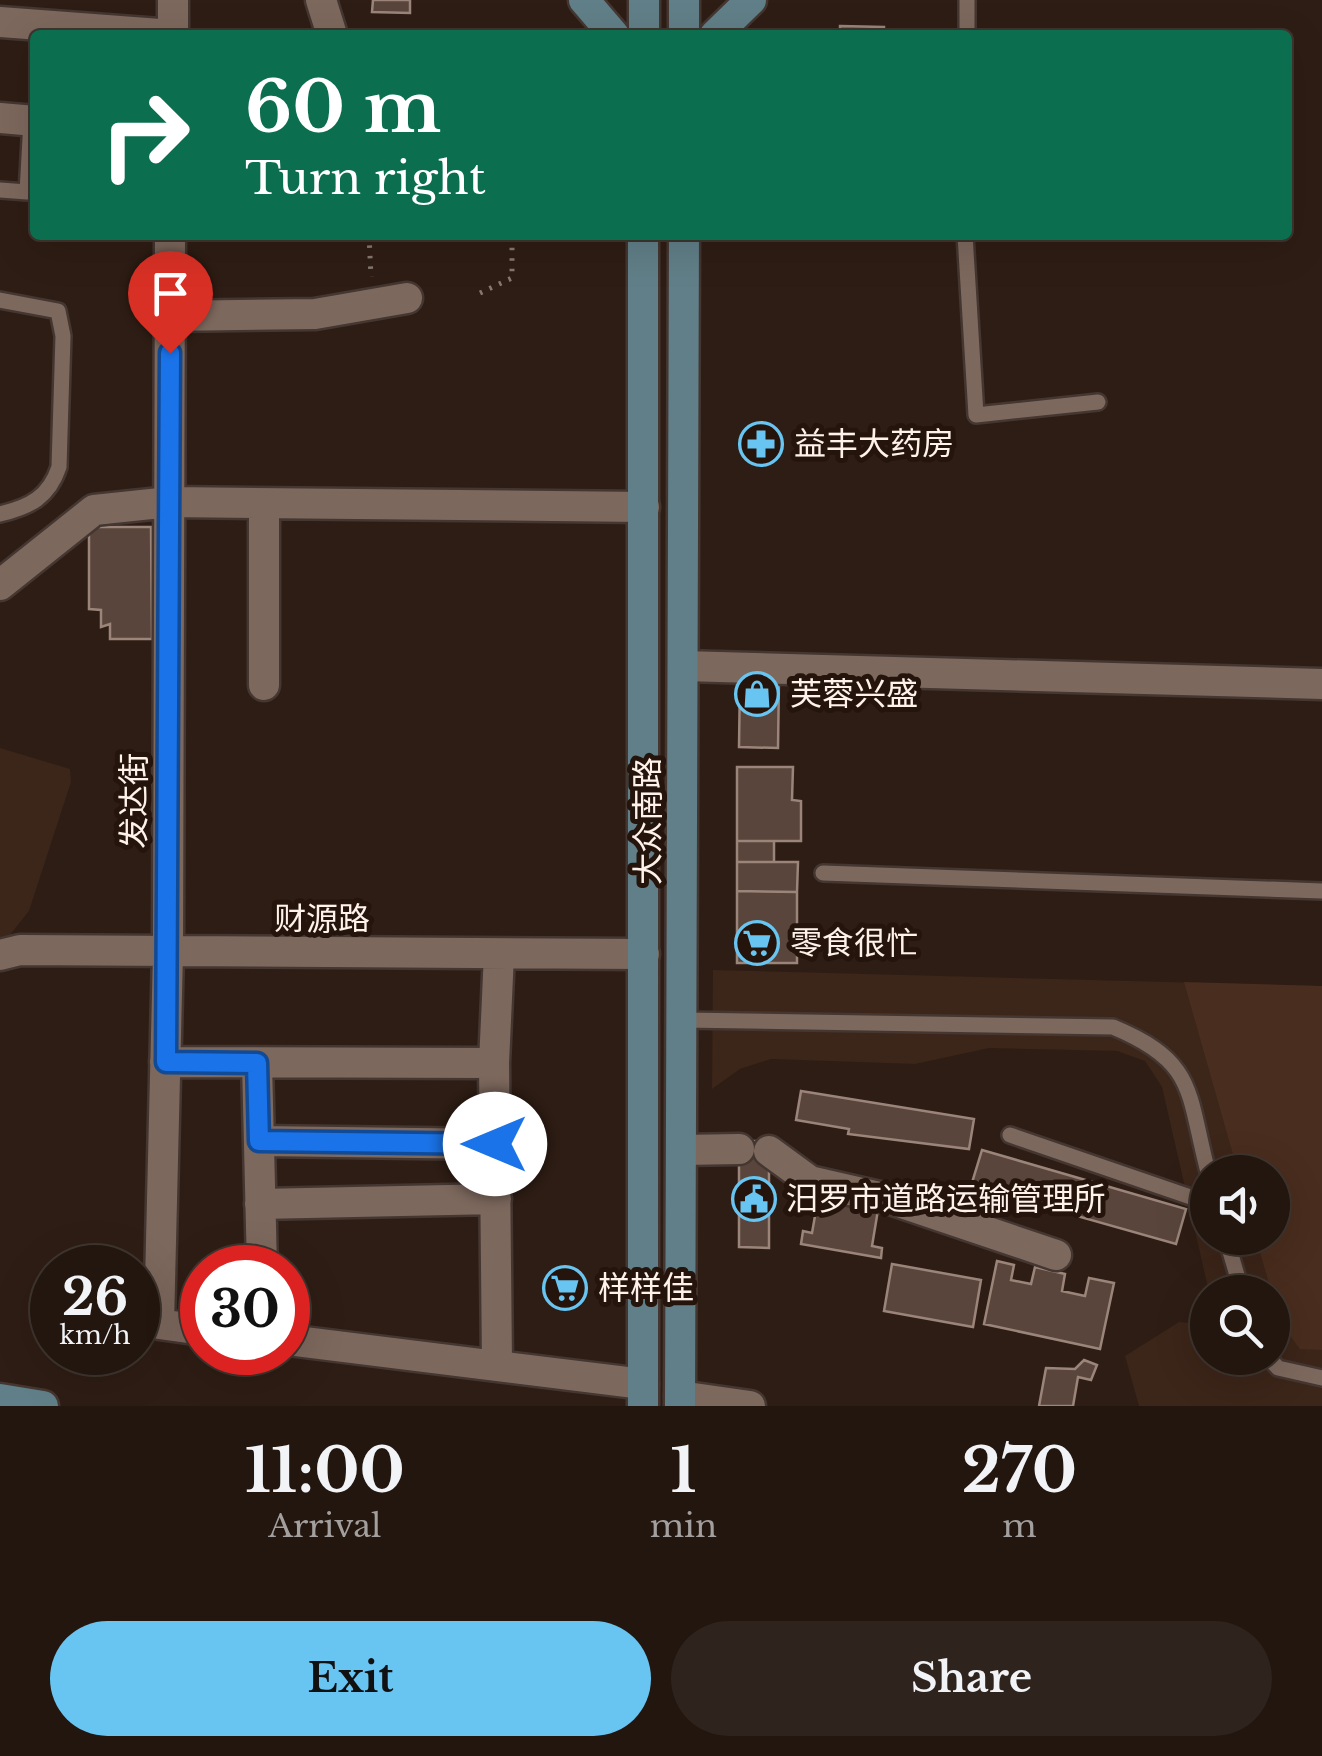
<!DOCTYPE html>
<html lang="en">
<head>
<meta charset="utf-8">
<style>
  body { margin:0; font-family:"Libre Baskerville","Noto Sans SC",serif; background:#2e231d; color:#f1f3f6; height:100vh; display:flex; flex-direction:column; font-size:38px; white-space:nowrap }
  * { box-sizing:border-box; margin:0 }
  p { font-size:32px; color:#a29f9e }
  .icon { flex:none; width:55px; height:55px; fill:none; stroke:currentColor; stroke-width:2; stroke-linecap:round; stroke-linejoin:round }
  .map { position:relative; height:1406px; overflow:hidden }
  .drawer { display:flex; flex-direction:column; background:#22160f; flex:1 }
  .drawer>* { flex:none }
  .hud { position:absolute; left:30px; top:30px; width:1262px; height:210px; border-radius:10px; box-shadow:0 10px 40px #0002,0 0 0 2px #3f352f; background:#0b6e4f; color:#fff; overflow:hidden }
  .controls { position:absolute; left:1190px; top:1155px; display:grid; gap:20px }
  .controls a { display:grid; place-items:center; width:100px; height:100px; border-radius:50%; background:#22160f; box-shadow:0 10px 40px #0002,0 0 0 2px #3f352f; font-size:50px }
  .speed { position:absolute; left:30px; top:1245px; display:flex; gap:20px; font-size:50px; font-weight:700; text-align:center }
  .speed>* { display:grid; place-content:center; width:130px; height:130px; border-radius:50%; background:#22160f; box-shadow:0 10px 40px #0002,0 0 0 2px #3f352f; line-height:1 }
  .speed small { font-size:25px; font-weight:400 }
  .speed .limit { border:15px solid #d22; background:#fff; color:#111 }
  .pin { position:absolute; display:grid; place-items:center; width:85px; height:85px; color:#fff; margin:-102px -42px; border-radius:50% 50% 50% 0; rotate:-45deg; box-shadow:0 0 10px #0007 }
  .pin .icon { rotate:45deg }
  .me { position:absolute; width:110px; margin:-55px; rotate:270deg; stroke-linejoin:round; filter:drop-shadow(0 0 8px #0008) }
  .turn { display:flex; align-items:center; gap:35px; height:210px; padding:0 50px; font-size:45px }
  .turn .icon { width:130px; height:130px; stroke-width:2.5 }
  .turn b { display:block; font-size:70px; line-height:85px }
  .eta { display:flex; justify-content:space-evenly; align-items:center; height:170px; text-align:center }
  .eta b { font-size:60px; font-weight:800; line-height:70px }
  .cta { display:flex; gap:20px; margin-top:auto; padding:20px 50px }
  .cta a { flex:1; height:115px; border-radius:60px; background:#68c4f0; color:#111; font-size:40px; font-weight:800; line-height:115px; text-align:center }
  .cta a+a { background:#2e231d; color:#f1f3f6 }
  .map>svg:first-child { display:block }
  .built { fill:#3c2519; fill-rule:evenodd }
  .grass { fill:#492d1e }
  .building { fill:#59453b; stroke:#9b857a; stroke-width:2.5 }
  .lines { fill:none; stroke-linecap:round; stroke-linejoin:round }
  .lane-casing { stroke:#443631; stroke-width:20 }
  .street-casing { stroke:#443631; stroke-width:35 }
  .secondary-casing { stroke:#443631; stroke-width:35 }
  .path { stroke:#86786f; stroke-width:5; stroke-dasharray:2.5 8; stroke-linecap:butt }
  .lane { stroke:#7d685d; stroke-width:15 }
  .street { stroke:#7d685d; stroke-width:30 }
  .secondary { stroke:#617f88; stroke-width:30 }
  .route-casing { stroke:#114b97; stroke-width:25 }
  .route { stroke:#1a73e8; stroke-width:18 }
  .labels { text-anchor:middle; stroke-width:10; stroke-linejoin:round; paint-order:stroke }
  .poi-label { font-size:32px; fill:#fef2eb; stroke:#24140b; text-anchor:start }
  .street-label { font-size:32px; fill:#fef2eb; stroke:#24140b }
</style>
</head>
<body>
<div class="map">
<svg width="1322" height="1406" viewBox="0 0 1322 1406">
  <rect width="100%" height="100%" fill="#2e1d14"/>
  <path class="built" d="M0,748l70,21 1,13 -42,129 -19,24 -10,3z
    M713,970l609,16v420h-183l-14,-50 54,-34 28,2 1,34h64v-66h-63l-47,-205 -17,-26 -28,-10 -128,-3 -74,16 -144,-5 -31,10 -28,20zM1208,1172h64v66h-64z"/>
  <path class="grass" d="M1184,982l138,4v364l-22,-1 -20,-27 -24,-84h16v-66h-34z"/>
  <path class="building" d="M373,0h37v13l-38,-1z
    M840,26l44,1v8h-44z
    M89,527h62l1,112h-42v-15l-9,3v-17l-12,-1z
    M740,678l39,1 -1,69 -39,-1z
    M737,767h56l-1,33 9,1v40h-64z
    M737,841h37v21h-37z
    M737,862h61l-1,30 -60,-1z
    M737,891l60,1v71h-60z
    M801,1091l173,28 -5,30 -121,-15 1,-5 -53,-9z
    M739,1141h30v107l-30,-1z
    M982,1150l204,59 -10,35 -205,-58z
    M818,1199l60,11 -6,36 10,2 -1,10 -80,-14 2,-13 9,2z
    M997,1261l17,4 -3,15 20,4 4,-17 30,7 -3,17 23,5 4,-18 25,5 -14,66 -116,-25z
    M892,1264l89,16 -8,47 -89,-16z
    M1084,1360l13,5 -6,15 -13,-3 -5,29h-34l7,-38 29,1z"/>
  <g class="lines">
    <g class="lane-casing">
      <path id="lane" d="M967,35v-35
        M0,190l27,2 4,-71
        M965,235l11,180 122,-13
        M0,300l58,11 5,25 -4,131c-10,30 -29,40 -59,47
        M823,873l499,18
        M684,1020l429,7c84,35 74,65 95,145
        M1010,1135l198,68
        M1226,1238l16,54
        M1269,1358l9,10 44,10"/>
    </g>
    <g class="street-casing">
      <path id="street" d="M321,0l11,35
        M0,22l173,13
        M173,35v-35
        M0,118l35,3
        M170,235l-2,718 -9,371 43,6
        M170,316l145,-2 92,-16
        M0,585l94,-75 76,-8 474,5
        M683,666l639,18
        M264,685v-180
        M0,955l20,-5 624,4
        M165,1062l329,1
        M257,1063l5,205
        M259,1141l236,3
        M682,1150l57,-1
        M769,1151l41,30 83,19 163,55
        M260,1204l236,-5
        M288,1340l355,44
        M497,1365l-3,-302 5,-109
        M680,1396l70,10"/>
    </g>
    <g class="secondary-casing">
      <path id="secondary" d="M584,0l30,35
        M644,0v35
        M684,0v35
        M715,35l36,-35
        M0,1399l43,7
        M643,1406v-1171
        M680,1406l4,-1171"/>
    </g>
    <path class="path" d="M369,235l2,42
      M480,293l32,-15v-43"/>
    <use href="#lane" class="lane"/>
    <use href="#street" class="street"/>
    <use href="#secondary" class="secondary"/>
  </g>
  <g class="lines">
    <g class="route-casing">
      <path id="route" d="M170,353l-4,709 91,1 2,78 236,3"/>
    </g>
    <use href="#route" class="route"/>
  </g>
  <defs>
    <g id="pharmacy-ring" transform="scale(2.25)"><circle r="9.5" fill="#24140b" stroke="#68c4f0" stroke-width="1.5"/><path d="M-2-6h4v4h4v4h-4v4h-4v-4h-4v-4h4Z" fill="#68c4f0"/></g>
    <g id="shop-ring" transform="scale(2.25)"><circle r="9.5" fill="#24140b" stroke="#68c4f0" stroke-width="1.5"/><path d="M-5-2.5h2.3a2.7 3.5 0 0 1 5.4 0H5L5.5 6h-11ZM-1.5-2.5h3a1.5 2.3 0 0 0-3 0Z" fill="#68c4f0"/></g>
    <g id="supermarket-ring" transform="scale(2.25)"><circle r="9.5" fill="#24140b" stroke="#68c4f0" stroke-width="1.5"/><path d="M-6-5.5h2.5l.6 2H6L4.5 2H-2.5L-4.4-4H-6ZM-1.5 3.2a1.3 1.3 0 1 0 .1 0ZM3 3.2a1.3 1.3 0 1 0 .1 0Z" fill="#68c4f0"/></g>
    <g id="civic-ring" transform="scale(2.25)"><circle r="9.5" fill="#24140b" stroke="#68c4f0" stroke-width="1.5"/><path d="M-.6-6.5H3V-4.5H.6V-3L4-1V1h2V6H-6V1h2V-1L-.6-3ZM-1.2 2.5V6h2.4V2.5Z" fill="#68c4f0"/></g>
  </defs>
  <g fill-rule="evenodd">
    <use href="#pharmacy-ring" x="761" y="444"/>
    <use href="#shop-ring" x="757" y="694"/>
    <use href="#supermarket-ring" x="757" y="943"/>
    <use href="#civic-ring" x="754" y="1199"/>
    <use href="#supermarket-ring" x="565" y="1288"/>
  </g>
  <g class="labels">
    <g class="poi-label">
      <text x="794" y="455">益丰大药房</text>
      <text x="790" y="705">芙蓉兴盛</text>
      <text x="790" y="954">零食很忙</text>
      <text x="786" y="1210">汨罗市道路运输管理所</text>
      <text x="598" y="1299">样样佳</text>
    </g>
    <g class="street-label">
      <text transform="translate(134 801) rotate(-90)" y="11">发达街</text>
      <text transform="translate(648 821) rotate(-90)" y="11">大众南路</text>
      <text x="322" y="930">财源路</text>
    </g>
  </g>
</svg>
<div class="controls">
<a><svg class="icon" aria-label="sound" viewBox="0 0 24 24"><path d="M4 9h4l5-4v14l-5-4H4zM17 9q2 3 0 6"/></svg></a>
<a><svg class="icon" aria-label="search" viewBox="0 0 24 24"><circle cx="10" cy="10" r="6"/><path d="M15 15l6 6"/></svg></a>
</div>
<div class="speed"><div>26<small>km/h</small></div><div class="limit">30</div></div>
<div class="pin" style="left:170px;top:353px;background:#d93025"><svg class="icon" aria-label="arrive" viewBox="0 0 24 24"><path d="M6 21V4h12l-3 4 3 4H6"/></svg></div>
<svg class="me" style="left:495px;top:1144px" viewBox="-20 -20 40 40"><circle r="19" fill="#fff"/><path d="M0-13L10 11 0 6-10 11z" fill="#1a73e8"/></svg>
<div class="hud">
<div class="turn"><svg class="icon" aria-label="right" viewBox="0 0 24 24"><path d="M7 20v-9h11M14 6l5 5-5 5"/></svg><div><b>60 m</b>Turn right</div></div>
</div>
</div>
<section class="drawer">
<div class="eta">
<div><b>11:00</b><p>Arrival</p></div>
<div><b>1</b><p>min</p></div>
<div><b>270</b><p>m</p></div>
</div>
<div class="cta"><a>Exit</a><a>Share</a></div>
</section>
</body>
</html>
